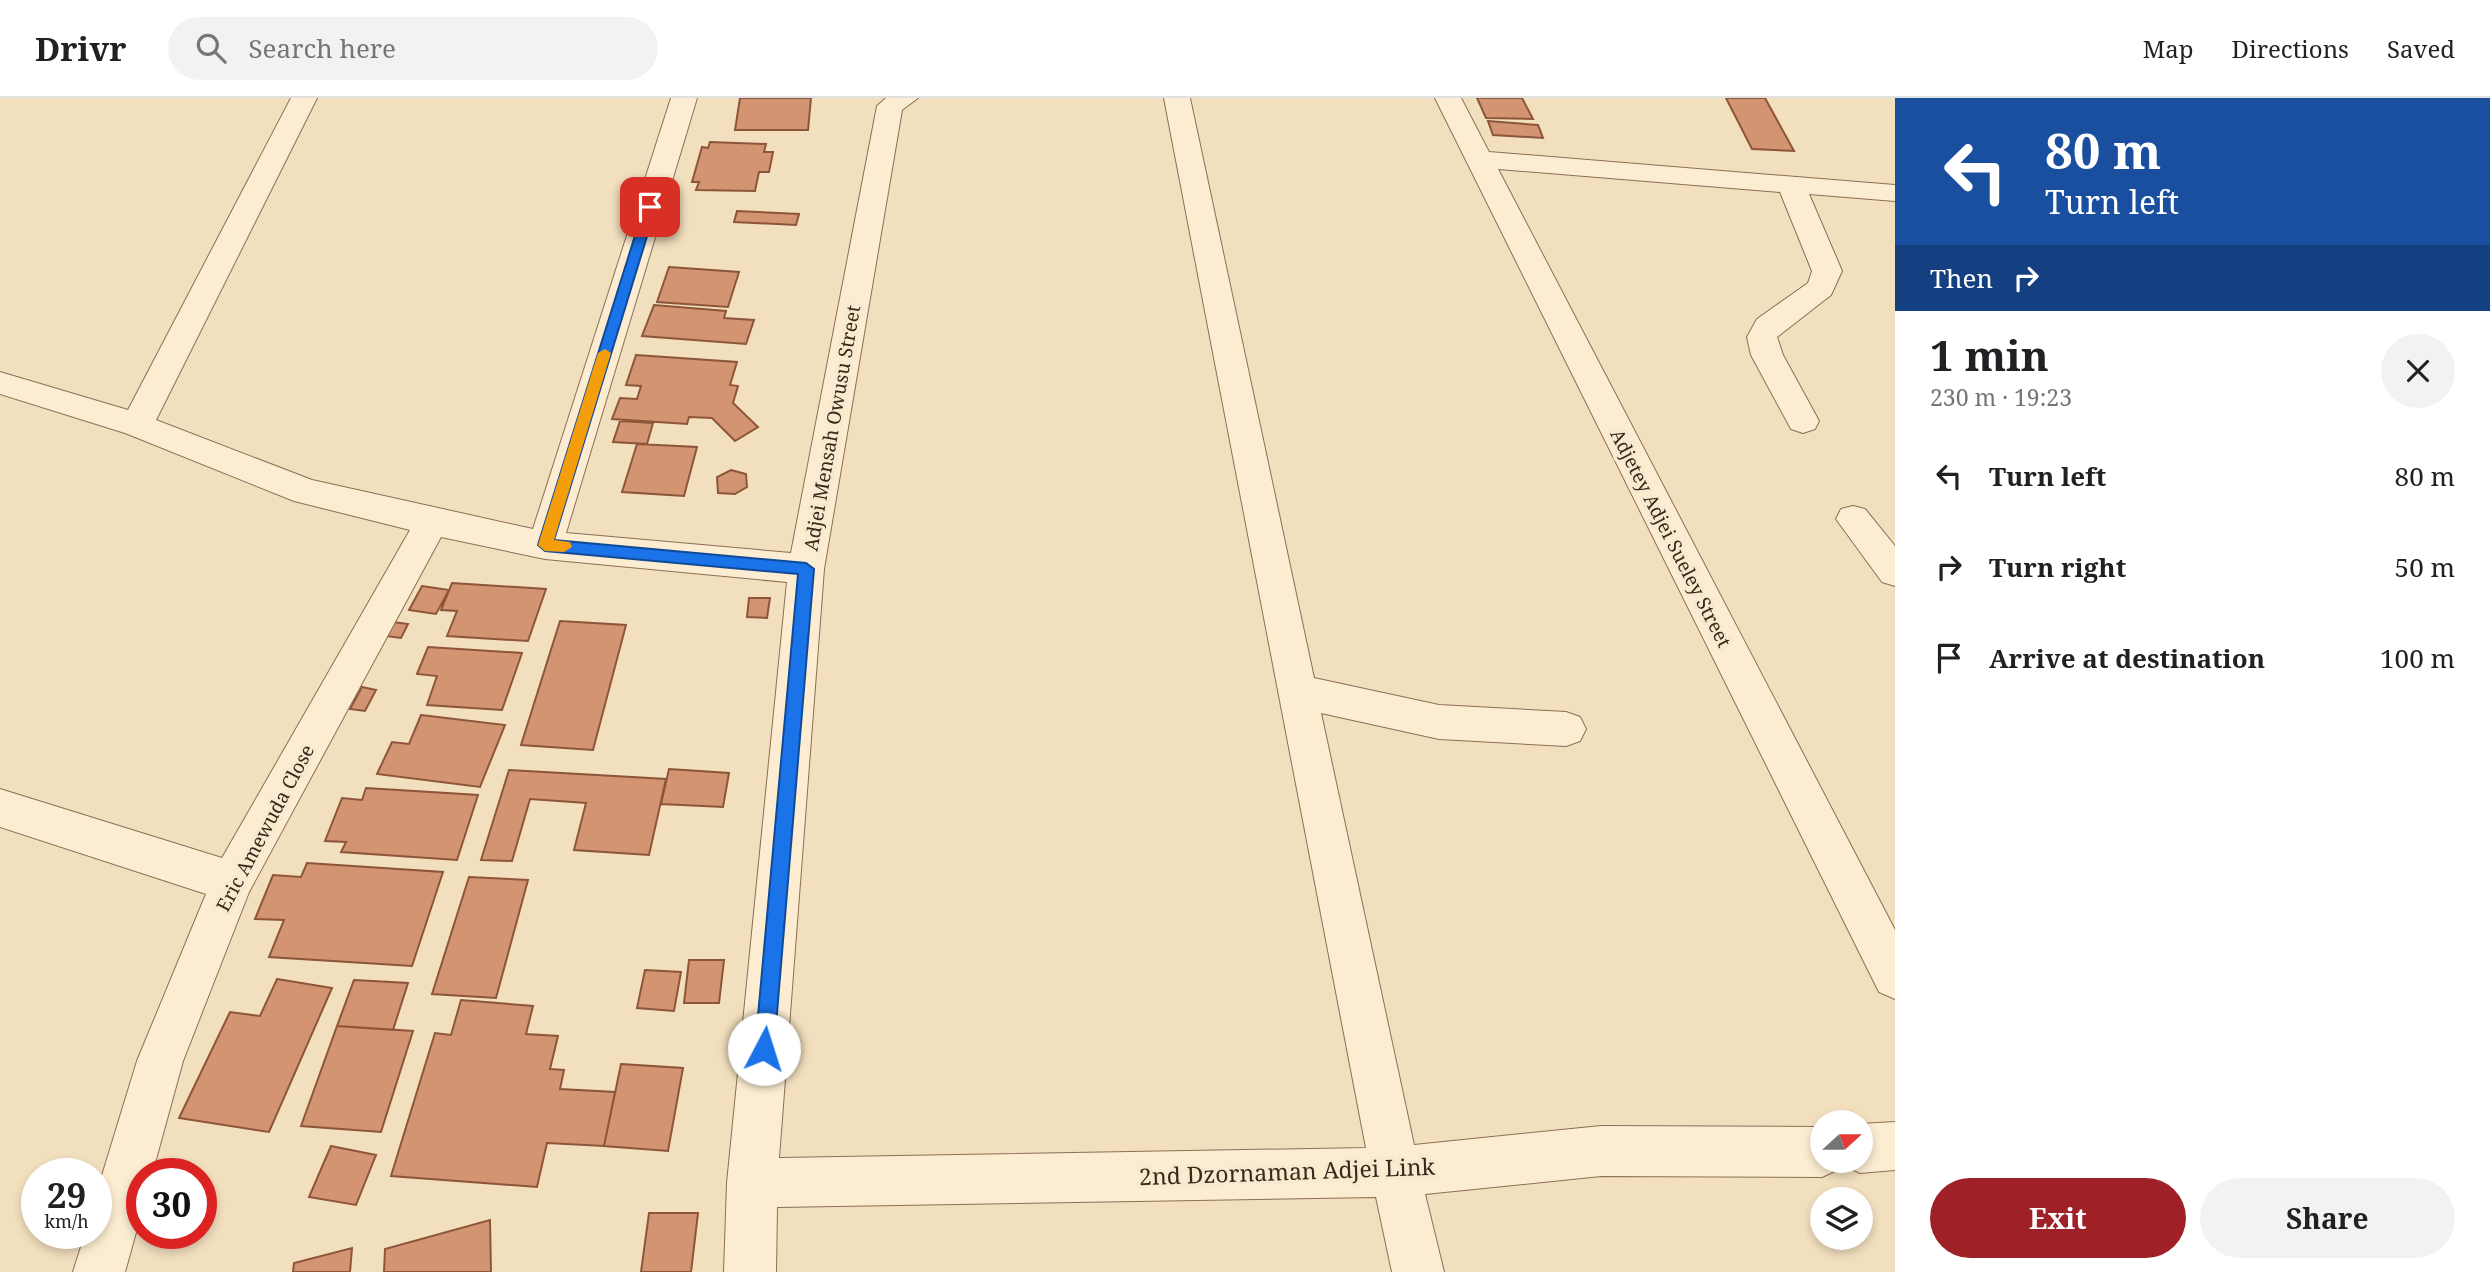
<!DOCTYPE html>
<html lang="en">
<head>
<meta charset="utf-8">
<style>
  body { margin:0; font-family:"Noto Serif",serif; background:#f2f2f2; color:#202124; height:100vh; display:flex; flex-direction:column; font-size:26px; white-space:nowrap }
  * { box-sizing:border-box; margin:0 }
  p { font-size:23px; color:#757577 }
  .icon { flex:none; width:38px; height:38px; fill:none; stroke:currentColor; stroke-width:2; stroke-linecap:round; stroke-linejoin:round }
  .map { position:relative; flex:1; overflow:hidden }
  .details { display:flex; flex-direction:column; background:#fff; width:595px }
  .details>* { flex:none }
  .top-card { background:#1a4fa0; color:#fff; overflow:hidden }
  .needle { width:46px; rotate:69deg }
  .tools { position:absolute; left:1810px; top:1012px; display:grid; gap:14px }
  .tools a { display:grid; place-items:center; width:63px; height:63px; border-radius:50%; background:#fff; box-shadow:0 4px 10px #0003; font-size:35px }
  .speed { position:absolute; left:21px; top:1060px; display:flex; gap:14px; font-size:35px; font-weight:700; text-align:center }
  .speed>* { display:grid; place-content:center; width:91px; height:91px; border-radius:50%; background:#fff; box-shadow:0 4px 10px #0003; line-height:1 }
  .speed small { font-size:18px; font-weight:400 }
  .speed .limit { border:10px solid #d22; background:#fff; color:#111 }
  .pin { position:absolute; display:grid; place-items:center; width:60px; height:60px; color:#fff; margin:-30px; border-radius:14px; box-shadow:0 4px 10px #0006 }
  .me { position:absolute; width:77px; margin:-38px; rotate:5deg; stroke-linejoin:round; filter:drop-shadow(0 0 5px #0008) }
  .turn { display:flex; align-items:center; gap:24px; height:147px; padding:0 35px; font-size:32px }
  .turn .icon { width:91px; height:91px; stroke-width:2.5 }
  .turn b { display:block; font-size:49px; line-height:60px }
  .then { display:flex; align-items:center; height:66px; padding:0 35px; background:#0003; gap:14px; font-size:26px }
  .round { display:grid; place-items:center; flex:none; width:74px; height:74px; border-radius:37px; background:#f2f2f2 }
  .overview { display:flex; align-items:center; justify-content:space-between; height:119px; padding:0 35px }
  h1 { font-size:42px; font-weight:700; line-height:52px }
  .cta { display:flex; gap:14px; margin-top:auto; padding:14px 35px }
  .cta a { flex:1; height:80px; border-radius:42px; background:#a02028; color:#fff; font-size:28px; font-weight:700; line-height:80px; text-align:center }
  .cta a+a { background:#f2f2f2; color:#202124 }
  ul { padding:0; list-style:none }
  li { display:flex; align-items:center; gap:21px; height:91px; padding:0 35px }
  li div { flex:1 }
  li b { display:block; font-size:26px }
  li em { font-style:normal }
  header { display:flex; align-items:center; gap:42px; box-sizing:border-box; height:98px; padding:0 35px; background:#fff; border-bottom:2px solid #e0e0e0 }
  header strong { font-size:33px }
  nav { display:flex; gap:38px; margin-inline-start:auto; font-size:24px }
  .search { width:490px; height:63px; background:#f2f2f2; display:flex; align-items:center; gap:18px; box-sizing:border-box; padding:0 24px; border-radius:38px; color:#757577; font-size:26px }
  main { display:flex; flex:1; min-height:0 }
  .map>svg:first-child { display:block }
  .building { fill:#d39471; stroke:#8d5539; stroke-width:2 }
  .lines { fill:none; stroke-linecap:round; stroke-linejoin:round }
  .minor-casing { stroke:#8b6f55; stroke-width:2 }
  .minor { fill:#fcedd2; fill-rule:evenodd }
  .route { fill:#1a73e8; stroke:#114b97; stroke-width:2 }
  .slow { fill:#f59e0b }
  .labels { text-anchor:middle; stroke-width:7; stroke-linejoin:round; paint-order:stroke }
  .street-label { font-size:19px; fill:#39281b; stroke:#f8eace }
  .near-street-label { font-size:23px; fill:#39281b; stroke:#f8eace }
</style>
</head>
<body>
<header>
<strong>Drivr</strong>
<div class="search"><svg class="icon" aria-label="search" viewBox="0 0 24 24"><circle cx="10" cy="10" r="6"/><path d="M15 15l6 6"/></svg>Search here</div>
<nav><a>Map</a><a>Directions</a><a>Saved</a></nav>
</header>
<main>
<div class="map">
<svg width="1895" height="1174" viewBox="0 0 1895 1174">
  <rect width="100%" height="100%" fill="#f2dfbe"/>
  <path class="building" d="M740,0h71l-3,32h-73z
    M1477,0h45l11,21 -47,-1z
    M1726,0h39l29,53 -42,-2z
    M1488,23l50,4 5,13 -50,-3z
    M710,44l56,2 -2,8h9l-4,20h-10l-4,19 -59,-1 3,-8h-7l10,-35 6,1z
    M737,113l62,3 -3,11 -62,-3z
    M669,169l70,5 -11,35 -71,-5z
    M654,207l72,6 -2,7 30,2 -8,24 -104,-8z
    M636,257l101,7 -7,23 8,1 -5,17 25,24 -23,14 -23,-23 -23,-1 -2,7 -75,-5 8,-21 17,1 4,-13 -15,-1z
    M620,323l33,2 -6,21 -34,-2z
    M637,346l60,3 -13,49 -62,-4z
    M731,372l15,4 1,13 -12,7 -17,-1 -1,-16z
    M452,485l94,6 -18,52 -81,-5 10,-25 -16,-1z
    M422,488l27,4 -13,24 -27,-4z
    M749,500h21l-3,20 -20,-1z
    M560,523l66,4 -33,125 -72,-5z
    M393,524l15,2 -7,14 -15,-2z
    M428,549l94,6 -20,57 -75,-5 10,-29 -20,-2z
    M362,589l14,3 -11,21 -15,-2z
    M421,617l84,10 -25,62 -103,-13 15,-32 17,2z
    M669,671l60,4 -6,34 -62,-3z
    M509,672l157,9 -17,76 -75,-5 12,-47 -56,-4 -18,62 -31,-1z
    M366,690l112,7 -21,65 -116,-8 5,-10 -21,-1 17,-43 20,2z
    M307,765l136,9 -31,94 -143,-9 15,-37 -29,-1 18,-44 28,2z
    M469,779l59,3 -32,118 -64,-4z
    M689,862h35l-5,43h-35z
    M645,872l36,2 -7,39 -37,-3z
    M277,881l55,9 -63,144 -90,-14 51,-106 30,4z
    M354,882l54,3 -15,47 -56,-4z
    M461,902l72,6 -7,28 32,2 -8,33 14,1 -4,19 55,3 -11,54 -57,-3 -10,44 -146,-11 44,-143 16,2z
    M337,928l76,5 -32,101 -80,-6z
    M621,966l62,4 -15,83 -64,-5z
    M331,1048l45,9 -20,50 -47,-8z
    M649,1115h49l-7,59h-50z
    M490,1122l1,52h-107l1,-23z
    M352,1150l-2,24h-57l1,-9z"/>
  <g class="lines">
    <g class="minor-casing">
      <path id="minor" d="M291,0h26l-161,322 156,60 221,49 138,-431h26l-131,435 225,20 86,-447 9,-8h32l-16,12 -78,459 -45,589 587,-10 -202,-1050h26l124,580 125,27 127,7 14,5 6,12 -6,12 -14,5 -127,-7 -118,-26 93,432 187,-19 221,1v33h38v-36l35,-2v48l-35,3 -18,-9 -3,5 -17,8 -221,-1 -176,18 19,78h-52l-16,-75 -599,10 -1,65h-52l3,-89 60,-601 -242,-23 -104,-22 -192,355 -66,169 -31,113h-10v37l-17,61h-52l12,-38h11v-39l41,-134 69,-167 -206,-67v-38l222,69 188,-328 -116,-29 -169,-68 -125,-39v-22l128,38z
        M1435,0h26l28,54 406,33v16l-86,-7 33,77 -11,24 -54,42 6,18 36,66 -4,8 -12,4 -12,-4 -40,-74 -4,-18 10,-18 51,-36 4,-12 -32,-79 -282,-23 397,761v69l-16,-7z
        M1853,408l12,3 30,37v40l-13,-4 -46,-63 5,-10z"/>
    </g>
    <use href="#minor" class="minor"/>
  </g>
  <path class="route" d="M650,105l6,4 -102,333 252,23 8,6 -40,480 -3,7 -7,3 -7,-3 -2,-7 43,-475 -253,-23 -7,-6 106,-338z"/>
  <path class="slow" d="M605,251l6,4 -57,187 16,2 2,5 -8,5 -19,-1 -7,-6 60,-192z"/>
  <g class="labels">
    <g class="street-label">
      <text transform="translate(832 330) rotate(-80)" y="7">Adjei Mensah Owusu Street</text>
      <text transform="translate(1671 440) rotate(63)" y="7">Adjetey Adjei Sueley Street</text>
      <text transform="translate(265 730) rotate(-62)" y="7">Eric Amewuda Close</text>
    </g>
    <g class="near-street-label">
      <text transform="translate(1287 1074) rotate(-2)" y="8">2nd Dzornaman Adjei Link</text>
    </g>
  </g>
</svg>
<div class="tools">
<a><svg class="needle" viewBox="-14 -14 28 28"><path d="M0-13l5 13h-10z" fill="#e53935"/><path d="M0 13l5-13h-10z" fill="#757577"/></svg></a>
<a><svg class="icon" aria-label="layers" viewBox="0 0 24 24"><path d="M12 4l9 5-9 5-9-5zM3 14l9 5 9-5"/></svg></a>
</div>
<div class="speed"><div>29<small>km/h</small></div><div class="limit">30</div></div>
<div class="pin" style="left:650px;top:109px;background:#d93025"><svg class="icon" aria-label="arrive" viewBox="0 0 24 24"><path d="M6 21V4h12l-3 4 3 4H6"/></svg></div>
<svg class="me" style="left:764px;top:951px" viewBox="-20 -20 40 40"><circle r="19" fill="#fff"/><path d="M0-13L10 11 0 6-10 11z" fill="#1a73e8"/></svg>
</div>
<section class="details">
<div class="top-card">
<div class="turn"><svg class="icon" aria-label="left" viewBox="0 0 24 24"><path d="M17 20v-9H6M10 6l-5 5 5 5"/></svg><div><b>80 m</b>Turn left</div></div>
<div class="then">Then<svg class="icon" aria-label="right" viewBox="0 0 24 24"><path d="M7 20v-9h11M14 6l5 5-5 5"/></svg></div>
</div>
<div class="overview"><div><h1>1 min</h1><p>230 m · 19:23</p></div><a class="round"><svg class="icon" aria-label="close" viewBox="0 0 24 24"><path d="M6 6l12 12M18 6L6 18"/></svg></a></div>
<ul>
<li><svg class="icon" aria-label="left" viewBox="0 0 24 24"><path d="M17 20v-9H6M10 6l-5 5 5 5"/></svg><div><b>Turn left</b></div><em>80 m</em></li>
<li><svg class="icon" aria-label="right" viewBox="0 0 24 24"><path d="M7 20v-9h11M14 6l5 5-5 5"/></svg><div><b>Turn right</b></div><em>50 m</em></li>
<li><svg class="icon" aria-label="arrive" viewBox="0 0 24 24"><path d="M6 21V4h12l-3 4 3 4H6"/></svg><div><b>Arrive at destination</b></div><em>100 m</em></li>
</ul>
<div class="cta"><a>Exit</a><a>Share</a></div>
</section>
</main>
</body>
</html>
